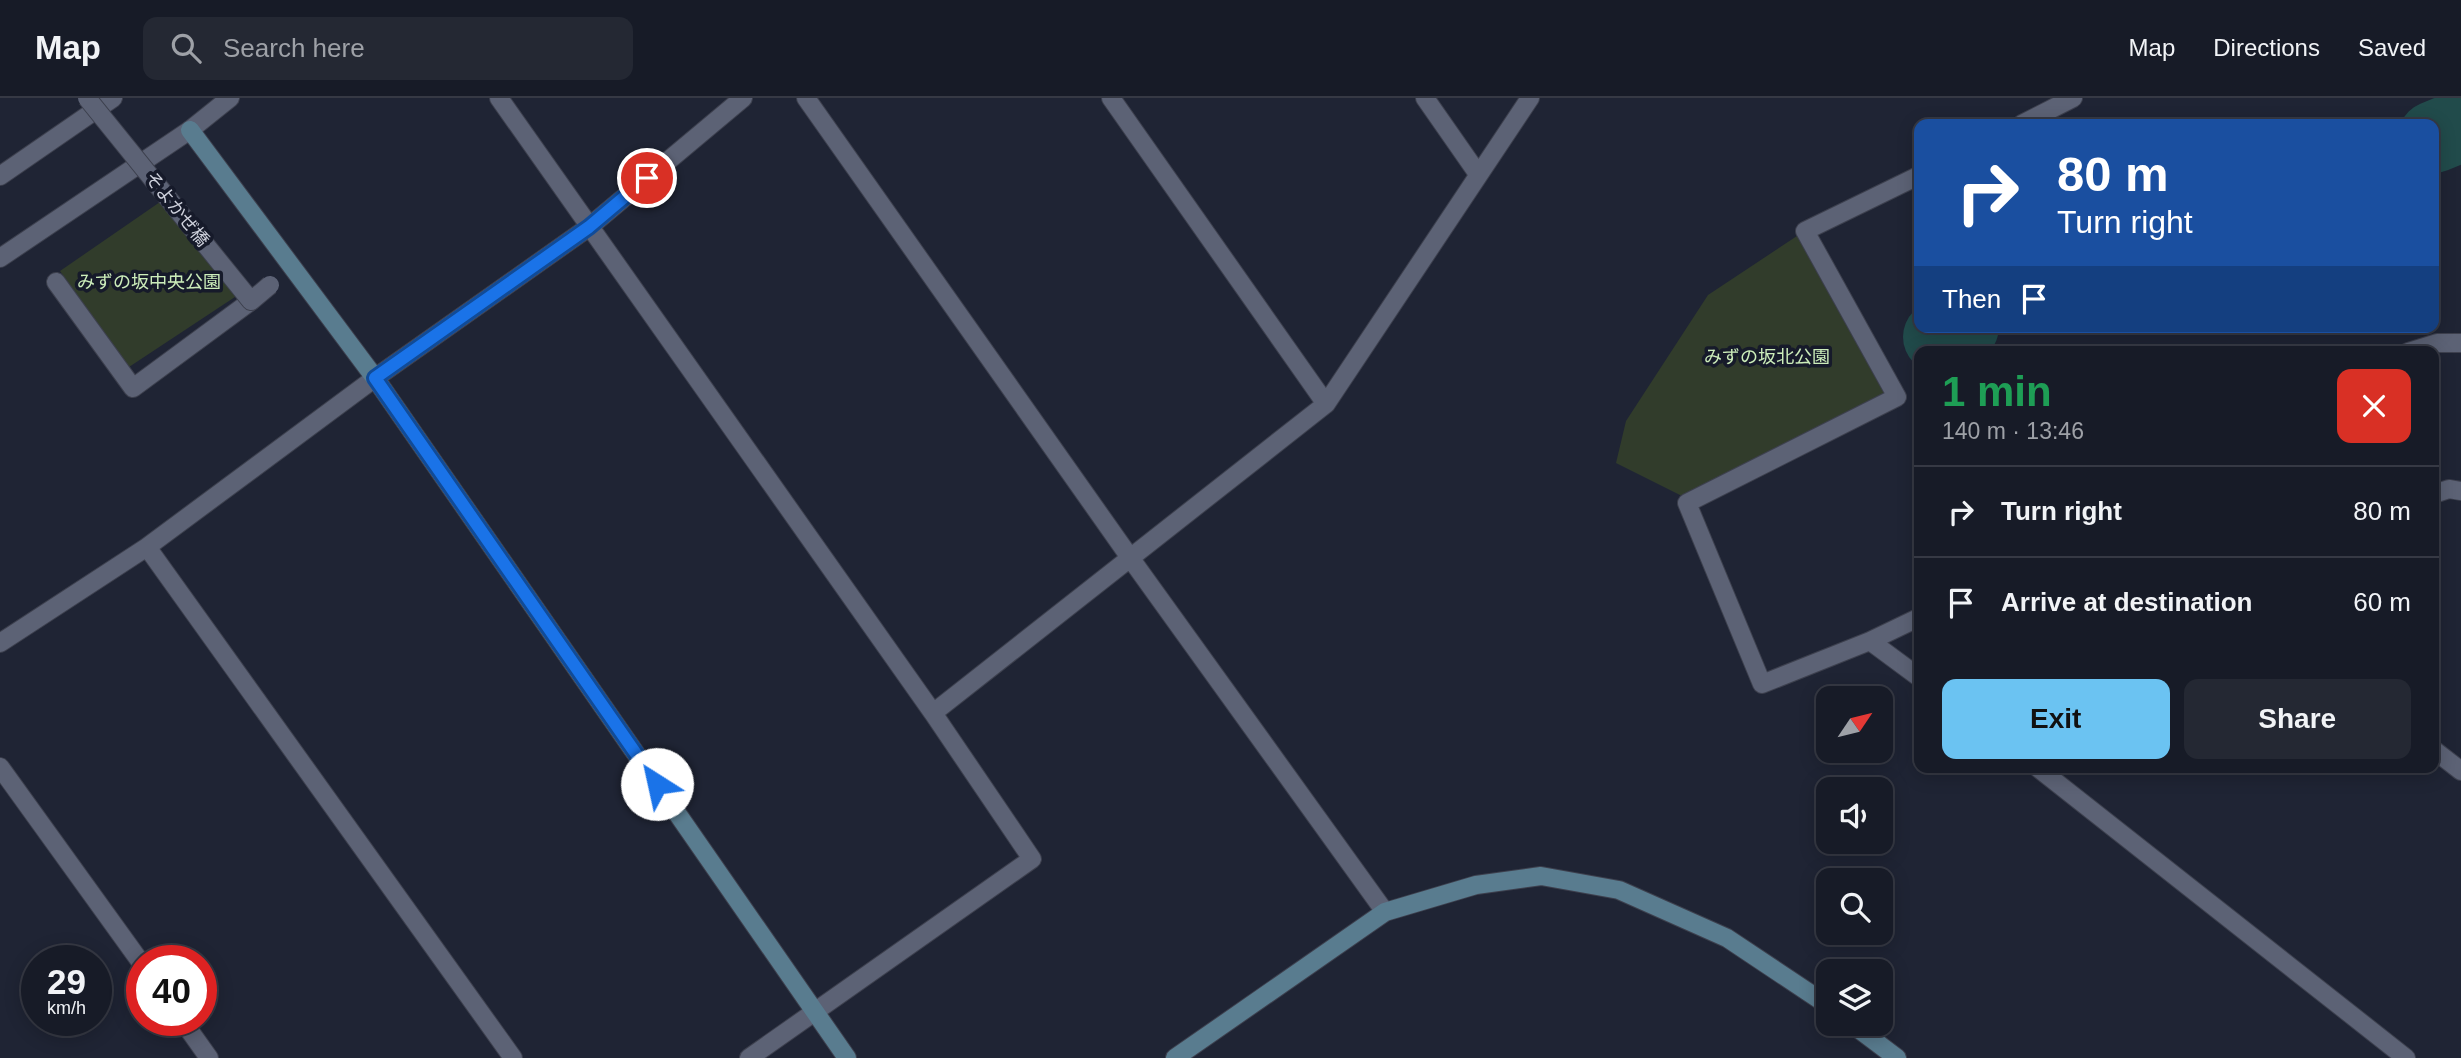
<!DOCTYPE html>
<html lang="en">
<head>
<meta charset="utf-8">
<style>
  body { margin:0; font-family:Arial,"Noto Sans JP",sans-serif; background:#242833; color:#f1f3f6; height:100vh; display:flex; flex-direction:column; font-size:26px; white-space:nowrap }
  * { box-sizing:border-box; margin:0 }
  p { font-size:23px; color:#9ea1a7 }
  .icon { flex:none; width:38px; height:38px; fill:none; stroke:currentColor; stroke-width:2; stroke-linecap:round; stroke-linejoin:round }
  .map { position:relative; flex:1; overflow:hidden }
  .panel { position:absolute; left:1914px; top:248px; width:525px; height:427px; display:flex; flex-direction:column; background:#171b27; border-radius:14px; box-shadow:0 4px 18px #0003,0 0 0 2px #363944 }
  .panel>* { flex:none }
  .guide { position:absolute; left:1914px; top:21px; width:525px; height:214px; border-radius:14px; box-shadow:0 4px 18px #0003,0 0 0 2px #363944; background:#1a4fa0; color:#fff; overflow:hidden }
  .needle { width:46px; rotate:55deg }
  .fabs { position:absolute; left:1816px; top:588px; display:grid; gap:14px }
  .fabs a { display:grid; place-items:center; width:77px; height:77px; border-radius:14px; background:#171b27; box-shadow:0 4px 18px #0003,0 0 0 2px #363944; font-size:35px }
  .speed { position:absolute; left:21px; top:847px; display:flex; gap:14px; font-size:35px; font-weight:700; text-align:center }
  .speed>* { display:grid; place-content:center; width:91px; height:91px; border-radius:50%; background:#171b27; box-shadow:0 4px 18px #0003,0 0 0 2px #363944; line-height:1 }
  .speed small { font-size:18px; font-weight:400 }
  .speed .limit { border:10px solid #d22; background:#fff; color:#111 }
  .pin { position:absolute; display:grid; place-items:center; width:60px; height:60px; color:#fff; margin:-30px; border:4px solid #fff; border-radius:50%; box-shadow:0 2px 7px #0007 }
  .me { position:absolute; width:77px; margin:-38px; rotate:325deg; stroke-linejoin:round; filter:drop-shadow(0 0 5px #0008) }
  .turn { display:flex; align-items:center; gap:24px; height:147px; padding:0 28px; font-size:32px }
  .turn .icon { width:91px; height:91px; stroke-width:2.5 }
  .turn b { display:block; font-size:49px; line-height:60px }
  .then { display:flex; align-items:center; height:66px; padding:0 28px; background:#0003; gap:14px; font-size:26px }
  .round { display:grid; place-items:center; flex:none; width:74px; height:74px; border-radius:14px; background:#242833 }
  .headline { display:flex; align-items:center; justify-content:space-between; height:119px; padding:0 28px }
  h1 { font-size:42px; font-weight:800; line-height:52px; color:#1e9e55 }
  .primary-button { display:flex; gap:14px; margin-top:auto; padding:14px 28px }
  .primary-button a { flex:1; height:80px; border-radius:14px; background:#6bc3f2; color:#111; font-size:28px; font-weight:800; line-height:80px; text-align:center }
  .primary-button a+a { background:#242833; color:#f1f3f6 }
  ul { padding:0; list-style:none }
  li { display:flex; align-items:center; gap:21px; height:91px; padding:0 28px; border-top:2px solid #363944 }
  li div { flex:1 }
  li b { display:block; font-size:26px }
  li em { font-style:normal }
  header { display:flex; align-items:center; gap:42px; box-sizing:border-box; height:98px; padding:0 35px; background:#171b27; border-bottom:2px solid #363944 }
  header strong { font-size:33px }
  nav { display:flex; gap:38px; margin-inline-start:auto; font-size:24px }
  .search { width:490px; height:63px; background:#242833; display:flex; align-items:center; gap:18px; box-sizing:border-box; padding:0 24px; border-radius:14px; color:#9ea1a7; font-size:26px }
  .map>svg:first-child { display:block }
  .green { fill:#313c2b }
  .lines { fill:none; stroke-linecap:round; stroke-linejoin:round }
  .river { stroke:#214b4b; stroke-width:72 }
  .street-casing { stroke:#3d404e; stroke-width:20 }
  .secondary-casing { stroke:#3d404e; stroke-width:20 }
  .street { stroke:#5c6275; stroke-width:18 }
  .secondary { stroke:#597c8f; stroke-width:18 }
  .street-bridge-casing { stroke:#3d404e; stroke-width:20; stroke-linecap:butt }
  .street-bridge { stroke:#5c6275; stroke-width:18 }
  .route-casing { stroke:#114b97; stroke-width:18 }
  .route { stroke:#1a73e8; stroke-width:12 }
  .labels { text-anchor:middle; stroke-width:7; stroke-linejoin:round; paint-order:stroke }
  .street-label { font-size:18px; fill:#d0d3de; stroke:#161a2a }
  .park-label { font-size:18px; fill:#ccedba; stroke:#161a2a }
</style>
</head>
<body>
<header>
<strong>Map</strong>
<div class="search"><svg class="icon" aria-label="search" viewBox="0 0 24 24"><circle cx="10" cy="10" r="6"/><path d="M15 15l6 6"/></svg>Search here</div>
<nav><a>Map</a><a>Directions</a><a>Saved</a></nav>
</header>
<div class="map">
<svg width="2461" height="960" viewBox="0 0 2461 960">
  <rect width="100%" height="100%" fill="#1f2434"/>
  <path class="green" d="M160,104l81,91 -112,74 -69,-96z
    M1797,138l87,157 -202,103 -66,-33 10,-42 82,-126z"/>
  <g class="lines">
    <path class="river" d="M2434,39l27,-11
      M1939,239l24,-10"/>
    <g class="street-casing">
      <path id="street" d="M499,0l434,615
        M806,0l325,461 254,353
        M1111,0l215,306
        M1425,0l53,76
        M2022,26l51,-26
        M1920,77l-115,56 92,166 -210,106 75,181 108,-43 50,-24
        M0,78l113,-78
        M0,160l190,-128 40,-32
        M56,184l77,106 118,-87
        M2408,254l29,-9h24
        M2434,396l15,-5 12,2
        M147,449l366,511
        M1870,543l50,37
        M0,545l147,-96 228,-169 214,-151 154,-129
        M2434,652l27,21
        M0,669l142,197
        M2038,670l368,290
        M182,922l27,38
        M749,960l283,-199 -99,-146 393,-309 204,-306"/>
    </g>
    <g class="secondary-casing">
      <path id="secondary" d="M190,32l185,248 472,680
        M1852,926l45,34
        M1175,960l210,-146 91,-27 65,-9 78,14 108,48 102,68"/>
    </g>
    <use href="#street" class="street"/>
    <use href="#secondary" class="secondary"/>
    <g class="street-bridge-casing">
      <path id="street-bridge" d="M87,0l164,203 19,-16"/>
    </g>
    <use href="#street-bridge" class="street-bridge"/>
  </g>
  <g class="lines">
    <g class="route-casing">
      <path id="route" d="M647,80l-58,49 -214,151 282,406"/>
    </g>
    <use href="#route" class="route"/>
  </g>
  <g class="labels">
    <g class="street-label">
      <text transform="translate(177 111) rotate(51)" y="6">そよかぜ橋</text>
    </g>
    <g class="park-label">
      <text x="149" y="190">みずの坂中央公園</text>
      <text x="1767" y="265">みずの坂北公園</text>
    </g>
  </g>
</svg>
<div class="fabs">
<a><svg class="needle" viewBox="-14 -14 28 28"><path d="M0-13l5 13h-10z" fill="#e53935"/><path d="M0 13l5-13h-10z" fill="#9ea1a7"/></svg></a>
<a><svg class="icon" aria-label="sound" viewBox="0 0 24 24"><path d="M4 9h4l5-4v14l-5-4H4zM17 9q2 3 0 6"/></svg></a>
<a><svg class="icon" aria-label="search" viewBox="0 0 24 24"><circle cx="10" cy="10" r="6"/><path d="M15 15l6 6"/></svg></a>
<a><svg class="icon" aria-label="layers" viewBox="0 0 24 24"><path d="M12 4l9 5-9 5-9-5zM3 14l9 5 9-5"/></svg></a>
</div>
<div class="speed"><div>29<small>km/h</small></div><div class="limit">40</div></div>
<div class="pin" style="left:647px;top:80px;background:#d93025"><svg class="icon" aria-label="arrive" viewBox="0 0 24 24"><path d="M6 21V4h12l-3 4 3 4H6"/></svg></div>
<svg class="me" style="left:657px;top:686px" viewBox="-20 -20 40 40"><circle r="19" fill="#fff"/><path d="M0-13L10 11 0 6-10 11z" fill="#1a73e8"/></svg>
<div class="guide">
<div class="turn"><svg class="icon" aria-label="right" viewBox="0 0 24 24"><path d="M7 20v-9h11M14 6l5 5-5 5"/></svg><div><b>80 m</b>Turn right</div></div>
<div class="then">Then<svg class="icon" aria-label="arrive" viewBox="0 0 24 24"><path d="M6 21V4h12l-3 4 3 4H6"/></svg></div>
</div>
<section class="panel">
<div class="headline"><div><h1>1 min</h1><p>140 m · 13:46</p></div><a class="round" style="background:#d93025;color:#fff"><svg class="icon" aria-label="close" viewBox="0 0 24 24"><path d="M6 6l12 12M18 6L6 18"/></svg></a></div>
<ul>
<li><svg class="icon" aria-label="right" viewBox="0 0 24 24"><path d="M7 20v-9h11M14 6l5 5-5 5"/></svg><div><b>Turn right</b></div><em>80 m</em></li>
<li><svg class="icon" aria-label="arrive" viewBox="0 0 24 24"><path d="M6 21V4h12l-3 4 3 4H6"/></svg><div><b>Arrive at destination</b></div><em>60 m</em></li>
</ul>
<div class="primary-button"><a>Exit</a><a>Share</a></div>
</section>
</div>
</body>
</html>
